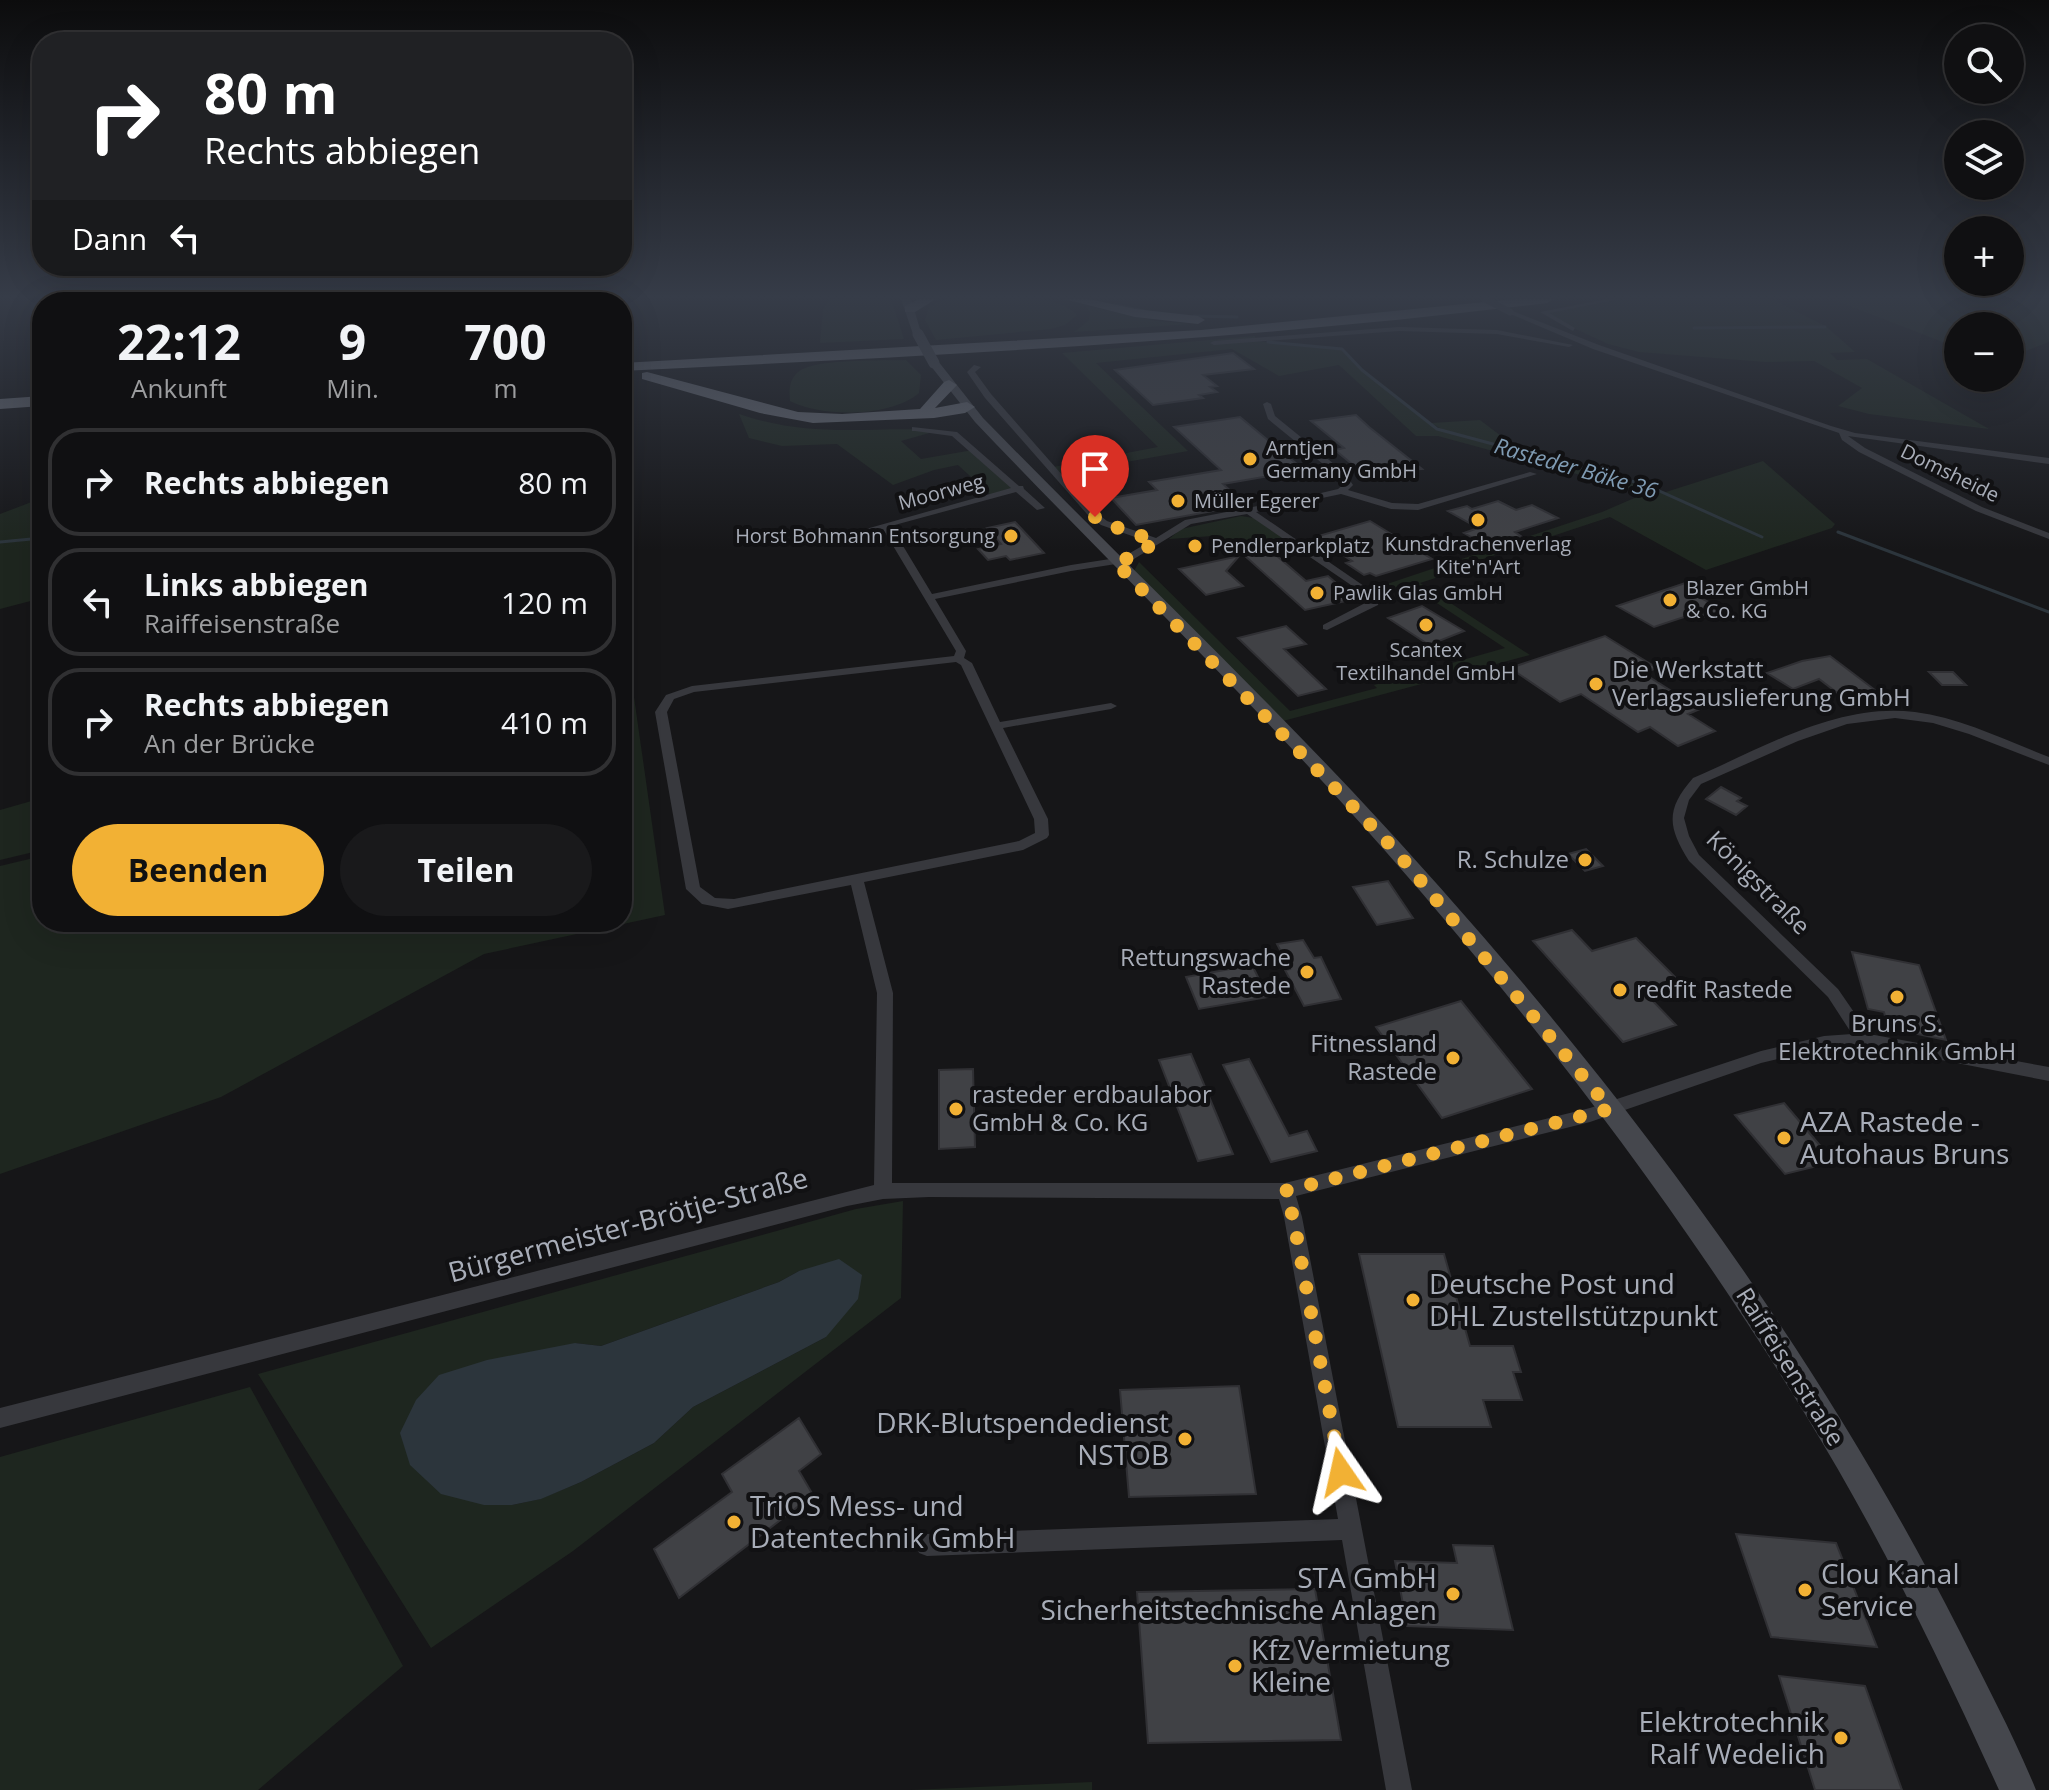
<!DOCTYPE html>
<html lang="de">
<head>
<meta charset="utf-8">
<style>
  body { margin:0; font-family:"Open Sans",sans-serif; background:#19191b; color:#f1f3f6; height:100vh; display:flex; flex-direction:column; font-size:30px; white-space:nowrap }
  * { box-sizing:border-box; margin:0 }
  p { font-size:26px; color:#9c9d9f }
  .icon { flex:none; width:44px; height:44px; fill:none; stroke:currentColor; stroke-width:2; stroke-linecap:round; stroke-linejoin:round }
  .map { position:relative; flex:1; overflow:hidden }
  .panel { position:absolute; left:32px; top:292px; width:600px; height:640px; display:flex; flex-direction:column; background:#101012; border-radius:32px; box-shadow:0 8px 32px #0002,0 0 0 2px #303032 }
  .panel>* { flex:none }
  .guide { position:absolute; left:32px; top:32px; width:600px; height:244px; border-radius:32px; box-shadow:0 8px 32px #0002,0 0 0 2px #303032; background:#202124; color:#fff; overflow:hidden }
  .buttons { position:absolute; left:1944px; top:24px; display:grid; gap:16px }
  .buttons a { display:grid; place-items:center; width:80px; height:80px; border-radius:50%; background:#101012; box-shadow:0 8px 32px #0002,0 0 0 2px #303032; font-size:40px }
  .pin { position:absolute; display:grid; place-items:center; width:68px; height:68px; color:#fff; margin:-82px -34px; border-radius:50% 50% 50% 0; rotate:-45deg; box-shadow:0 0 8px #0007 }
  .pin .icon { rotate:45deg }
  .me { position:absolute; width:88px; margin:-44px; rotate:349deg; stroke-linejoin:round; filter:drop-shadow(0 0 6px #0008) }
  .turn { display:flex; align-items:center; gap:28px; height:168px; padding:0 40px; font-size:36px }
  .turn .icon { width:104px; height:104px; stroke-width:2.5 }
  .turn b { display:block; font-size:56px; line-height:68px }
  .then { display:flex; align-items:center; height:76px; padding:0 40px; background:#0003; gap:16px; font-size:30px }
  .eta { display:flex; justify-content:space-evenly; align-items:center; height:136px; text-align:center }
  .eta b { font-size:48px; font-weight:700; line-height:56px }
  .action { display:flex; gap:16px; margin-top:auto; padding:16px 40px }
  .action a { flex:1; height:92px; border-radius:48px; background:#f2b134; color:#111; font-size:32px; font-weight:700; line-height:92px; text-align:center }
  .action a+a { background:#19191b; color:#f1f3f6 }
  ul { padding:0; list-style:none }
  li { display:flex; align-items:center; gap:24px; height:108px; margin:0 16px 12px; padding:0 24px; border:4px solid #303032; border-radius:32px }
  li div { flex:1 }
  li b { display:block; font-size:30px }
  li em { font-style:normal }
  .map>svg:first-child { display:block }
  .green { fill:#1e261f; fill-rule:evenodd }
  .water { fill:#2c353c }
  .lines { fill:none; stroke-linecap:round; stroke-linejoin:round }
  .stream { stroke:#2c353c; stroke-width:3 }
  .building { fill:#404145; stroke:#303034; stroke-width:2 }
  .street { fill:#37383d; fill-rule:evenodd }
  .secondary { fill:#45474d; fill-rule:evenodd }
  .highway { fill:#63666e; fill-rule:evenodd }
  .street-bridge { stroke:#37383d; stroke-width:7 }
  .secondary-bridge { stroke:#45474d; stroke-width:11 }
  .route { stroke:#f2b134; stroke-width:14; stroke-dasharray:0 25.2 }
  .poi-dot { fill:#f2b134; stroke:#111113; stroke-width:3 }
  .labels { text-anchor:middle; stroke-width:8; stroke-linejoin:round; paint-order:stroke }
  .far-poi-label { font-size:20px; fill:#a8adb8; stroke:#111113; text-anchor:start }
  .far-street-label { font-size:20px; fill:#a8adb8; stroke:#111113 }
  .far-water-label { font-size:22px; font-style:italic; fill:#7f9bb3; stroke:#111113 }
  .poi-label { font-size:24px; fill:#a8adb8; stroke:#111113; text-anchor:start }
  .street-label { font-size:24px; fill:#a8adb8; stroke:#111113 }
  .near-poi-label { font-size:28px; fill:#a8adb8; stroke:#111113; text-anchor:start }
  .near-street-label { font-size:28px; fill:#a8adb8; stroke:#111113 }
</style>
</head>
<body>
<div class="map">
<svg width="2049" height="1790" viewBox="0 0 2049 1790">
  <rect width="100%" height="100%" fill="#161618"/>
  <path class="green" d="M287,299h306l-3,3h-324z
    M829,299h62l13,40 -84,4 3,-33z
    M945,299c35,0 108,-10 132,16l-12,10 -14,4 -115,11 -11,-20 4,-13z
    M1627,299h145l55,28 28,25 -25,1 7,7 30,-1 122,70 -120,-15 -31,-8 24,-18 -48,-27 -49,1 -126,-10 -31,-8 -60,-28 -1,-4z
    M1832,299h217v43l-39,15v-31h-52v22z
    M1087,306l69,15 35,3 -117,8 15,-12 1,-7z
    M1255,336l1,5 84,8 21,21 75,59 7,1 -12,-7 49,-3 33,25 12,5 -4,2 135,38 10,2 97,-31 72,63 -3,4 -126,42 -96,-53 -133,44 2,3 -59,19 110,72 -247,66 -149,-150 5,-9 151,149 87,-23 -3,-3 131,-37 -94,-62 -26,8 -10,-6 227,-76 44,-19 -208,-57h-22l-77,-71 -60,11 -47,-27 -136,14 92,88 -129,23 -6,-7 105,-20 -96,-94z
    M906,360l15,15 -2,18c-28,24 -96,25 -129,8 -1,-11 -1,-21 8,-29 17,-14 84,-11 108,-12z
    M739,414c75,25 126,12 201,16l-39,11 20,18 52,-9 47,38 -27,9 -35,-32 -24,5 -41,15 -56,-41 -55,2 -33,-8z
    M42,498v100l-42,11v-95z
    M1241,516l13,2 29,20 -57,9 -13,-11 -44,3 12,-10z
    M622,658l10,25 33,232 -181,39 -263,143 -221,77v-308l42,-10v66h580z
    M42,798v52l-42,10v-50z
    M903,1201l-2,97 -328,253 -142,97 -173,-274 598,-165zM799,1271l27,66 -133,70 -39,36 -73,39 -41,17 -28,6h-28l91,-162 26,3 178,-64z
    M250,1387l153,279 -145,124h-258v-333z
    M1092,1782v8h-181z"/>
  <path class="water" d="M839,1259l23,16 -4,24 -32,38 -133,70 -39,36 -73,39 -40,17 -29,6h-28l-43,-11 -31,-29 -10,-32 16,-33 23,-25 48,-15 88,-17 26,3 178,-64 20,-11z"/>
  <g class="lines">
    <path class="stream" d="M592,302l3,-3
      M1115,305l29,6
      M1194,316l43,1
      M1694,328l131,-1
      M1268,342l74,7 20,21 75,59 209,56 116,52
      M1838,532l211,80
      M0,542l42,-4"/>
  </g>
  <path class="building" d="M1233,353l21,16 -51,6 14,11 -7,1 7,5 -18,3 4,3 -50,7 -38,-35z
    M1356,415l13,12 53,42 -13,1 3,3 -42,6 -35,-29 9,-2 -33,-27z
    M1240,417l64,53 -81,14 23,21 -110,20 -25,-27 46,-8 -8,-8 72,-12 -47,-43z
    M1498,501l18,9 16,-5 26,13 -43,14 7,5 -33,10 -25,-14 14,-5 -30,-17 19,-5 5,3z
    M1370,521l62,38 -56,17 -6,-3 -6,2 -18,-12 6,-2 -37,-24z
    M1015,522l29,31 -34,7 -4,-4 -18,4 -10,-11 23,-5 -14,-16z
    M1269,549l37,32 22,-5 27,23 -50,11 -61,-55z
    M1239,556l-13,15 17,15 -37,9 -27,-26z
    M1688,582l16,8 -11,4 31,16 -22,8 -9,-4 -39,13 -37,-21z
    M1422,606l42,25 -35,14 -41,-27z
    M1286,626l20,18 -22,5 42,40 -28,7 -60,-58z
    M1605,636l52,32 -14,5 57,36 -12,5 27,17 -37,15 -28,-19 -12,5 -57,-38 -21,8 -50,-34z
    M1830,656l45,34 -35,5 -21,-16 -26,10 -26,-16 35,-12z
    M1929,672h24l13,13h-24z
    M1721,787l20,11 -4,3 10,5 -11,9 -30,-16z
    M1586,849l17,17 -18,5 -17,-17z
    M1388,881l25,37 -36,7 -24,-38z
    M1572,930l20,21 44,-13 46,46 -35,11 29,30 -53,17 -90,-101z
    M1303,940l11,18 7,-1 20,42 -37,7 -19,-36 5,-1 -13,-25z
    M1852,952l67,13 27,75 -58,-12 -4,-16 -16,-3z
    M1252,965l16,32 -69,12 -13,-32z
    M1461,1001l71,88 -90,29 -66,-91z
    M1191,1054l9,21 33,79 -35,7 -39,-101z
    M1249,1059l40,77 18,-5 10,20 -46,11 -48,-97z
    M973,1069l2,78 -36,2v-79z
    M1784,1103l50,59 -49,12 -50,-59z
    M1359,1254h85l26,92h43l8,26h-8l9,28h-39l8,27h-93z
    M1239,1386l17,108 -127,3 -9,-107z
    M799,1418l22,36 -22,17 14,24 -134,103 -25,-49 78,-57 -10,-18z
    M1736,1534l100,9 41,104 -106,-10z
    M1453,1545l40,1 20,84 -106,-4 -12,-65 62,2z
    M1315,1589l26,151 -193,3 -11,-151z
    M1779,1676l86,10 37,104h-87z"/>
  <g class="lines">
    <path class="street" d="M1607,299h14l-72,14 26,15 -2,3 -33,-19z
      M1510,310l89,35 232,81 24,7 194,25v6l-201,-28 17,12 117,59 67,26v6l-73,-28 -117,-59 -17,-12 -3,-7 -246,-84 -85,-36z
      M1399,327l98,3 76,15 -4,2 -72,-13 -98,-3 -185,14 -4,-2 4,-2z
      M974,365l7,2 -6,5 16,22 102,116 14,11 49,17 29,-18 119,-23 34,-8 6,-5 -5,-7 -71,-58 -5,-15 4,-2 4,2 4,12 70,57 8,12 -5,5 44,13 26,1 112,-32 7,2 -119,36 -27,-1 -50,-15 -85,18 124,85 -2,8 -51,25 -4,-1v-4l46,-24 1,-3 -123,-84 -56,10 -62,38 -58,9 -136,28 31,52 -2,7 8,5 28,59 111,-19 6,3 -6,3 -108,19 45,91 1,16 -2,3 -24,12 -159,32 29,111 -1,190h393l305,-75 171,-57 63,-15 28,-2 -24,-37 -139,-136c-21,-34 -24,-51 4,-83 68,-29 144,-76 222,-66 46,6 90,28 134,45v8l-80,-31 -36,-11 -38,-5 -48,6 -49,17 -97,43 -12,16 -5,18 5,18 10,19 139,134 31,45 180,33v14l-185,-36 -40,3 -63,15 -171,59 -294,74 6,21 110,573h-26l-44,-250 -415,16 -8,-3 -3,-8 3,-8 8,-3 411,-15 -54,-302 -5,-18 -350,-2 -46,2 -36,7 -847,222v-20l874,-223 3,-192 -26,-108 -123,24 -26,-5 -16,-15 -31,-177 11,-17 26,-9 262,-30 2,-5 -73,-122 -12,3 -5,-3 145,-41 -59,-52 -37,-5h-3v-4l45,5 62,54h4l1,3 21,19 -8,2 -21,-18 -125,34 41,68 139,-29 52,-8 26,-15 -48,-17 -14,-11 -102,-116 -18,-26zM956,662l5,3 73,154 1,14 -16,8 -285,58 -19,-1 -15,-11 -33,-175 7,-13 20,-7z"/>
    <path class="secondary" d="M901,299h10l11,37 -9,-2z
      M930,361h8l45,57c122,125 249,246 369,373 237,253 451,531 608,841 26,52 54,104 76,158h-37c-58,-128 -120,-256 -194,-376 -122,-199 -264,-386 -418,-561 -131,-149 -275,-287 -412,-431l-45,-57z"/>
    <path class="highway" d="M919,299h17l-21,13h-10v-6z
      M1064,299h25l46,10 63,7 7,4 -7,4 -63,-7z
      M1515,299h39l-7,4c-307,38 -616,53 -925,68v-8l579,-33z
      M647,372l151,40 44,2 78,-5 24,-27 5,-2 8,5 -22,23 32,-6 8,5 -10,6 -31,5 -121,5 -53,-10 -118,-34v-6z
      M42,396v10l-42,3v-10z"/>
    <path class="street-bridge" d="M1485,299l25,13"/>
    <path class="secondary-bridge" d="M918,334l16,29"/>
  </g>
  <linearGradient id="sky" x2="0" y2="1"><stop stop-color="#0c0c0d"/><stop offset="0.54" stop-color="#363c48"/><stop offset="1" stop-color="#363c48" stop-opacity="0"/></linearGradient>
  <rect width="2049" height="550" fill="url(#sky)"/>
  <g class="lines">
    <path class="route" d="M1095,517l9,6 52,18 -20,15 -21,6 280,288 215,259 -325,82 8,26 48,255"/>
  </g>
  <g class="poi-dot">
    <circle cx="1250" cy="459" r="8"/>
    <circle cx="1178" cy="501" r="8"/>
    <circle cx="1478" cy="520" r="8"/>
    <circle cx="1011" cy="536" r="8"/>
    <circle cx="1195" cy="546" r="8"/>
    <circle cx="1317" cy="593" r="8"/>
    <circle cx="1670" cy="600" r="8"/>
    <circle cx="1426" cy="625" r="8"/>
    <circle cx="1596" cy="684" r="8"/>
    <circle cx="1585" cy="860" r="8"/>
    <circle cx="1307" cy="972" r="8"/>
    <circle cx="1620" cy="990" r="8"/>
    <circle cx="1897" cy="997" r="8"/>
    <circle cx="1453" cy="1058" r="8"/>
    <circle cx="956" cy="1109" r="8"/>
    <circle cx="1784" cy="1138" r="8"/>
    <circle cx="1413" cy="1300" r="8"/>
    <circle cx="1185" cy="1439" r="8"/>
    <circle cx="734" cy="1522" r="8"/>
    <circle cx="1805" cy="1590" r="8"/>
    <circle cx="1453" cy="1594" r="8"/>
    <circle cx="1235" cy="1666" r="8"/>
    <circle cx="1841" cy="1738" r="8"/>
  </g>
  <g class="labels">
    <g class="far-poi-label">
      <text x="1266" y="455">Arntjen<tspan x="1266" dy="23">Germany GmbH</tspan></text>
      <text x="1194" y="508">Müller Egerer</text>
      <text x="995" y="543" text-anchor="end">Horst Bohmann Entsorgung</text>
      <text x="1478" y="551" text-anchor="middle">Kunstdrachenverlag<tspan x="1478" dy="23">Kite'n'Art</tspan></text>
      <text x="1211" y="553">Pendlerparkplatz</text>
      <text x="1686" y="595">Blazer GmbH<tspan x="1686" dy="23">&amp; Co. KG</tspan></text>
      <text x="1333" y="600">Pawlik Glas GmbH</text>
      <text x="1426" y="657" text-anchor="middle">Scantex<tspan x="1426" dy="23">Textilhandel GmbH</tspan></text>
    </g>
    <g class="far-street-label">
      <text transform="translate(1950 473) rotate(26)" y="7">Domsheide</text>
      <text transform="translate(941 492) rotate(-15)" y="7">Moorweg</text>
    </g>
    <g class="far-water-label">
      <text transform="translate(1576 468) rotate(16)" y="8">Rasteder Bäke 36</text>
    </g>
    <g class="poi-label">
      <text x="1612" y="678">Die Werkstatt<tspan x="1612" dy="28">Verlagsauslieferung GmbH</tspan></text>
      <text x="1569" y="868" text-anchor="end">R. Schulze</text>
      <text x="1291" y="966" text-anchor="end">Rettungswache<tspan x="1291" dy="28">Rastede</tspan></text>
      <text x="1636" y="998">redfit Rastede</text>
      <text x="1897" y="1032" text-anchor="middle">Bruns S.<tspan x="1897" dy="28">Elektrotechnik GmbH</tspan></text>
      <text x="1437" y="1052" text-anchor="end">Fitnessland<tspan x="1437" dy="28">Rastede</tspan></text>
      <text x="972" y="1103">rasteder erdbaulabor<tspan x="972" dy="28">GmbH &amp; Co. KG</tspan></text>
    </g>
    <g class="street-label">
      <text transform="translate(1758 883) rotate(45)" y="8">Königstraße</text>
      <text transform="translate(1790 1367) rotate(58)" y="8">Raiffeisenstraße</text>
    </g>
    <g class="near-poi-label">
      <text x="1800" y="1132">AZA Rastede -<tspan x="1800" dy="32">Autohaus Bruns</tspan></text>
      <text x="1429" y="1294">Deutsche Post und<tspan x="1429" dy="32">DHL Zustellstützpunkt</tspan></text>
      <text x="1169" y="1433" text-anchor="end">DRK-Blutspendedienst<tspan x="1169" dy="32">NSTOB</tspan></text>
      <text x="750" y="1516">TriOS Mess- und<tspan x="750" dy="32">Datentechnik GmbH</tspan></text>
      <text x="1821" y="1584">Clou Kanal<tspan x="1821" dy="32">Service</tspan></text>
      <text x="1437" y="1588" text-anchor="end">STA GmbH<tspan x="1437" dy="32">Sicherheitstechnische Anlagen</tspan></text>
      <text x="1251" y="1660">Kfz Vermietung<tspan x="1251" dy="32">Kleine</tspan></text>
      <text x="1825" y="1732" text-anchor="end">Elektrotechnik<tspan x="1825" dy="32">Ralf Wedelich</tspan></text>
    </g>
    <g class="near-street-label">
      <text transform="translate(628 1225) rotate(-15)" y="10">Bürgermeister-Brötje-Straße</text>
    </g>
  </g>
</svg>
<div class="buttons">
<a><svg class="icon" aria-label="search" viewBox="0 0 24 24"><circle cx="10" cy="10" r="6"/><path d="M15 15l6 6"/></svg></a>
<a><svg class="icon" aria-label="layers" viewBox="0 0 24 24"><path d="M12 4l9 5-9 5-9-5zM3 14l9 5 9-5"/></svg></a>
<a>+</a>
<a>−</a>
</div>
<div class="pin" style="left:1095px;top:517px;background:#d93025"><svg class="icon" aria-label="arrive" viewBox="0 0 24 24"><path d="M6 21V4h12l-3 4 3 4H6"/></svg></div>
<svg class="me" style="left:1341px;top:1472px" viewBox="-20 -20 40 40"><path d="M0-17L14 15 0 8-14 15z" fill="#f2b134" stroke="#fff" stroke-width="4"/></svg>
<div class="guide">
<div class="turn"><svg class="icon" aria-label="right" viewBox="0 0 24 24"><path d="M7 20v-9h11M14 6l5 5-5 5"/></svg><div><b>80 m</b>Rechts abbiegen</div></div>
<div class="then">Dann<svg class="icon" aria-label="left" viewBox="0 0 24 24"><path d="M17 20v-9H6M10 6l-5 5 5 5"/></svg></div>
</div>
<section class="panel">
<div class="eta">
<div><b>22:12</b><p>Ankunft</p></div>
<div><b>9</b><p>Min.</p></div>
<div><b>700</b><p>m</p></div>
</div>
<ul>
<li><svg class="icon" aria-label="right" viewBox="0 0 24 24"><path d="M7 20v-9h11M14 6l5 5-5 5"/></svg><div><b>Rechts abbiegen</b></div><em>80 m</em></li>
<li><svg class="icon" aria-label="left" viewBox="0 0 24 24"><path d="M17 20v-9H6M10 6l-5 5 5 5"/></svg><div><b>Links abbiegen</b><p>Raiffeisenstraße</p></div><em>120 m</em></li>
<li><svg class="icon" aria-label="right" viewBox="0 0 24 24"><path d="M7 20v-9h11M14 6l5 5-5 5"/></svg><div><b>Rechts abbiegen</b><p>An der Brücke</p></div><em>410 m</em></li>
</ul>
<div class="action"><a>Beenden</a><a>Teilen</a></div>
</section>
</div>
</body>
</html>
